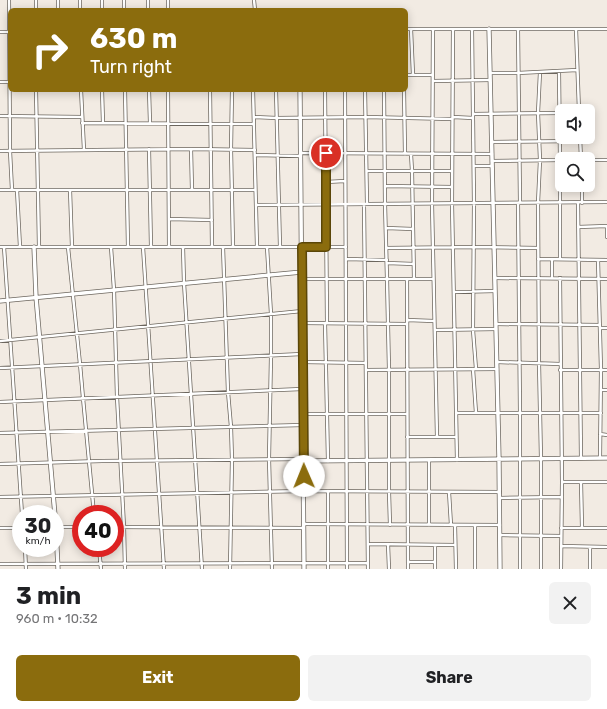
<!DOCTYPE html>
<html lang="en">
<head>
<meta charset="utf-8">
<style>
  body { margin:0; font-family:Rubik,sans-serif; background:#f2f2f2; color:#202124; height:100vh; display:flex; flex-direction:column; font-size:15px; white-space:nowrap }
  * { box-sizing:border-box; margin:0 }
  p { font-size:13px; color:#757577 }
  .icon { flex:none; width:22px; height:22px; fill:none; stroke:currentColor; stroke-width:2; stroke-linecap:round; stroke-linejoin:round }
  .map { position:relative; height:569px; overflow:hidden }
  .panel { display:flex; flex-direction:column; background:#fff; flex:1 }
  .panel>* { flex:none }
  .guide { position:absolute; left:8px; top:8px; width:400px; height:84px; border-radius:6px; box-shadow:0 2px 10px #0003; background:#8b6c0d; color:#fff; overflow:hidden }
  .fabs { position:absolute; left:555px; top:104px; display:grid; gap:8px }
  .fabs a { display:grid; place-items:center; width:40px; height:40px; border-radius:6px; background:#fff; box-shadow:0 2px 10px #0003; font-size:20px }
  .speed { position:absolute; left:12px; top:505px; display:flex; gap:8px; font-size:20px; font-weight:700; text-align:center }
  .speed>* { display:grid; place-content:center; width:52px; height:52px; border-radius:50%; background:#fff; box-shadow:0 2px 10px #0003; line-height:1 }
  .speed small { font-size:10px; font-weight:400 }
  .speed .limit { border:6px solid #d22; background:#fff; color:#111 }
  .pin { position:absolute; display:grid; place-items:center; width:34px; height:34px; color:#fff; margin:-17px; border:2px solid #fff; border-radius:50%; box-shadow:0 1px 4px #0007 }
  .me { position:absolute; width:44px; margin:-22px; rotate:359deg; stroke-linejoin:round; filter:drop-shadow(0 0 3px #0008) }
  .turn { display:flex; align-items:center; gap:14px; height:84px; padding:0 16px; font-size:18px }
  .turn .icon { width:52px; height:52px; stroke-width:2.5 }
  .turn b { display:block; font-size:28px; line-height:34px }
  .round { display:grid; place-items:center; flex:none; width:42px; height:42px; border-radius:6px; background:#f2f2f2 }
  .overview { display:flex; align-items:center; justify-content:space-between; height:68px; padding:0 16px }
  h1 { font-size:24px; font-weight:700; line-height:30px }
  .cta { display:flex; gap:8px; margin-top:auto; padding:8px 16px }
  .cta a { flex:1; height:46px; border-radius:6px; background:#8b6c0d; color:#fff; font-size:16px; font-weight:700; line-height:46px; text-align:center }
  .cta a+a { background:#f2f2f2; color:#202124 }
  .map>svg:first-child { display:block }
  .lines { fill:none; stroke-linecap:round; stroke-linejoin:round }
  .street-casing { stroke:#6c665e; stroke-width:4 }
  .secondary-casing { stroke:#6c665e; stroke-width:5 }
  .street { stroke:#fff; stroke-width:2.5 }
  .secondary { stroke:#fff; stroke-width:3.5 }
  .route-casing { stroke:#5a4608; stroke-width:10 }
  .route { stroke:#8b6c0d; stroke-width:7 }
</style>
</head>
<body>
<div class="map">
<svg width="607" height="569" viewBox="0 0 607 569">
  <rect width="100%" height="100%" fill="#f2ebe3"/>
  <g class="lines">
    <g class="street-casing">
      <path id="street" d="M9,0l1,151 2,39
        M58,0v10
        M80,0v10
        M102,0v10
        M124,0v10
        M148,0v10
        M168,0v10
        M254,0l1,10
        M36,10v-10
        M406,29h201
        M411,29l2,46
        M433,29l-1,175 5,233
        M453,29l-1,175 5,256
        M472,29l2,175 -1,126 3,39
        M518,29l2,174
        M576,29l3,82
        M0,32h10
        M559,71l1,89v99
        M540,72l-2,41 2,47 -2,43 1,160 2,96v110
        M490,73h28l59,-3
        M406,75h27
        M433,81l57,-1
        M0,82h10
        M36,90l3,157
        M81,90l3,60
        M102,90l1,33
        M125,90l3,157
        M149,90l1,33
        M168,90l1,157
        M210,90l2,157
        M232,90l-1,59 2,98
        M253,90l4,157
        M276,90l4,157
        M325,90l2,233
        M345,90l2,479
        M365,90l2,114
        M384,90l1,114 2,75 2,91v122l1,33
        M404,90l1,64
        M473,114l89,-1
        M0,116l82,1
        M254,117l23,1 89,-1 86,2
        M453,117l20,1
        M82,123l172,1
        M580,137l1,22
        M492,142l88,-1
        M149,149l2,98
        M191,149l1,41
        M0,151l191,-2 64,1
        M301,153l191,1
        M411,154l1,17 2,108
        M255,155l46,1
        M588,160h19
        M492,161l70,-1
        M474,166h18
        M367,171h85
        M326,182l19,-1
        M582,185v18
        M385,186l67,1
        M0,190h255
        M17,190l3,57
        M70,190l2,57
        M518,203l2,210v156
        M578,203l3,255
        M256,205l351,-3
        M364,205l4,364
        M169,219l43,1
        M607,226v11
        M578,227l29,-1
        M386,228l27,1
        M0,247h346
        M4,247l18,267
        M68,247l12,117 3,34 11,116
        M111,247l3,43 3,107 7,130 1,42
        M143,247l21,322
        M183,247l1,36 18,286
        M223,247l5,145 3,35 1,33 -2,109
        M267,247l4,67v42l-2,103 3,110
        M386,248l88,-1 64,1
        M346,259l41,1
        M538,259l69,1
        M552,259v19
        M598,260l3,110 -1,88
        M387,263l27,1
        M495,278l112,1
        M560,278l2,204 -1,87
        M302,279h131
        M407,279l1,290
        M454,292l41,-1
        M407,320l27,1
        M303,323l104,1
        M325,323l3,138
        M496,324l104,1
        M600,328h7
        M435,330l61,-1
        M0,341l302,-30
        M303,362l63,1
        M497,362l63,2
        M0,368l302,-14
        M473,369l3,44
        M366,370l131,-1
        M560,370h47
        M601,390h6
        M0,402l302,-13
        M456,413h145
        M303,414h104
        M0,433l303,-8
        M600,434l7,1
        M407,437h49
        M0,464l102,-3 201,-2
        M562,482h45
        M581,482l1,46
        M449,492l2,33
        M0,497l304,-6 196,1
        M500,498l62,-1
        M304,524l196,1
        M429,525v-65
        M455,525l1,44
        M475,525v44
        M56,527h25
        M115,527l188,1
        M0,528h21
        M561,528h46
        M500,535l61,1
        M368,544l87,1
        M388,544l1,25
        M435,545v24
        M561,546l46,1
        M25,548l1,21
        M99,548l2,21
        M408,562h27
        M0,564l368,-1
        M328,569v-78
        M590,569v-22"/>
    </g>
    <g class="secondary-casing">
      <path id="secondary" d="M489,29l10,430 1,110
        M300,90l4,479
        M34,247l2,50 20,230 2,42
        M0,301l302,-29
        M304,461l303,-3"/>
    </g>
    <use href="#street" class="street"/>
    <use href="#secondary" class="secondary"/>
  </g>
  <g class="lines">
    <g class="route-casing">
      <path id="route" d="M304,476l-2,-229h24v-94"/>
    </g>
    <use href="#route" class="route"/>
  </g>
</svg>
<div class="fabs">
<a><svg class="icon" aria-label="sound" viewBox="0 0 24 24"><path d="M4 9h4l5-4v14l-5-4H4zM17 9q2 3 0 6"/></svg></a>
<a><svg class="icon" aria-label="search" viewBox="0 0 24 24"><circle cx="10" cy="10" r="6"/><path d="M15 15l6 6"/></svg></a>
</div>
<div class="speed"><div>30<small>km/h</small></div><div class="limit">40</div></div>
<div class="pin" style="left:326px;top:153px;background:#d93025"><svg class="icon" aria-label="arrive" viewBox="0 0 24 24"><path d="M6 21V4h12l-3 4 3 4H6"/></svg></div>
<svg class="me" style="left:304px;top:476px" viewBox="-20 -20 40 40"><circle r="19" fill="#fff"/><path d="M0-13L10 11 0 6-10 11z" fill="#8b6c0d"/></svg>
<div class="guide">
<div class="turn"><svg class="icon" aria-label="right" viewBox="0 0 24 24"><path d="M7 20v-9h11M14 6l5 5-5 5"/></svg><div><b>630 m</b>Turn right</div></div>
</div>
</div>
<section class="panel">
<div class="overview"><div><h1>3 min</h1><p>960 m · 10:32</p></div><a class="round"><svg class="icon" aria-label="close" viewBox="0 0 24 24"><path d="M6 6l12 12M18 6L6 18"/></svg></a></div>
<div class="cta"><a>Exit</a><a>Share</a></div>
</section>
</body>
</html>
